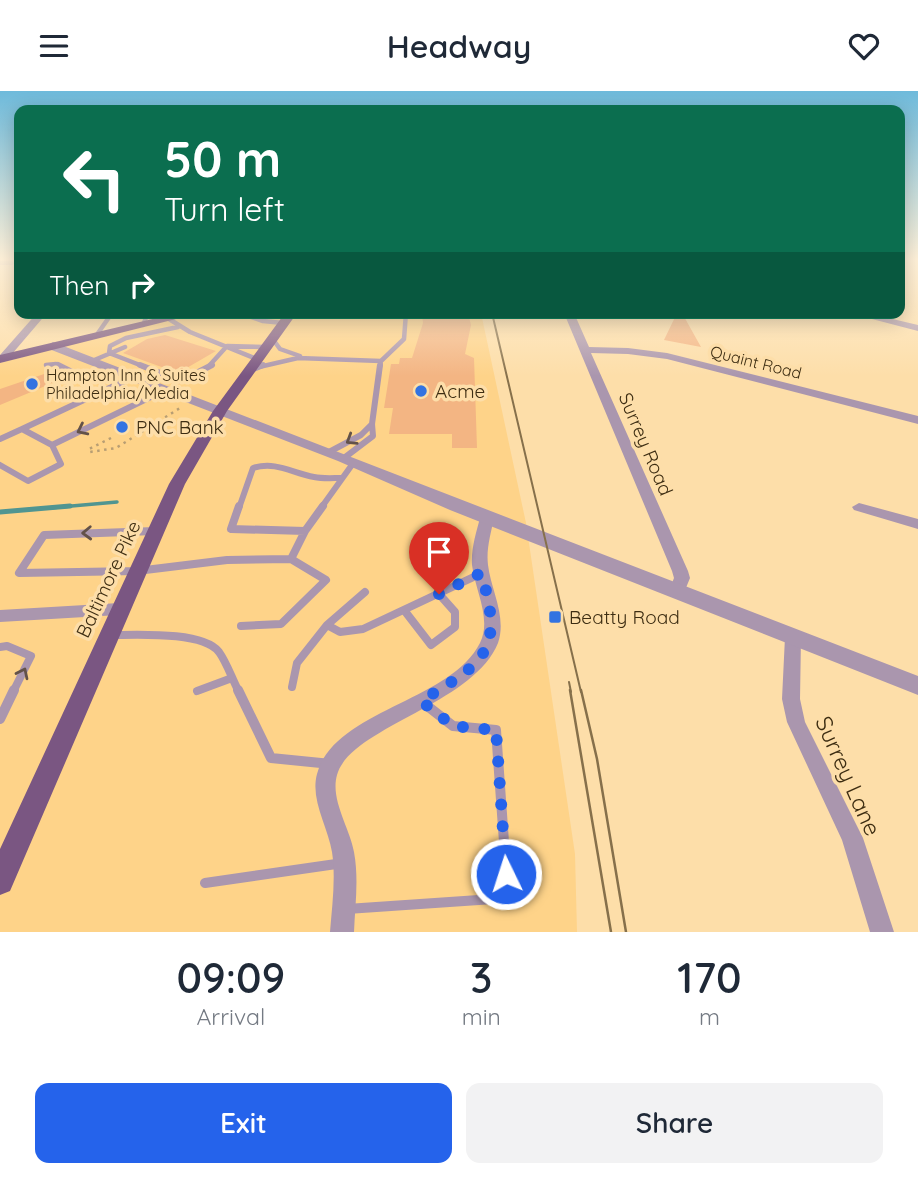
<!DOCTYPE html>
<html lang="en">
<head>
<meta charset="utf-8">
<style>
  body { margin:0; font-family:Quicksand,sans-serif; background:#f2f2f3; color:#1f2937; height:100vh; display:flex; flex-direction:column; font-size:26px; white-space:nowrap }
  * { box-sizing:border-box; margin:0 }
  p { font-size:23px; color:#747a83 }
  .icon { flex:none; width:38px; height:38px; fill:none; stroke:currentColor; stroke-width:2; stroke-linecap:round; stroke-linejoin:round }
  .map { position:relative; height:841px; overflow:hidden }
  .drawer { display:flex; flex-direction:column; background:#fff; flex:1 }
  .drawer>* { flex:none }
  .guide { position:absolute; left:14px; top:14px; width:891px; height:214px; border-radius:14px; box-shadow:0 4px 18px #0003; background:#0b6e4f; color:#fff; overflow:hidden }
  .pin { position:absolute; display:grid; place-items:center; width:60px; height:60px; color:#fff; margin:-72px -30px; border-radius:50% 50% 50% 0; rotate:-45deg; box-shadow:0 0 7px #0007 }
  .pin .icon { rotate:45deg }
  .me { position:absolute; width:77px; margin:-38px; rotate:356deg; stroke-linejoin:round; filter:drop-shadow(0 0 5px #0008) }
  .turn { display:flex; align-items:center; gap:24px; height:147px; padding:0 35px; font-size:32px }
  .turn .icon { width:91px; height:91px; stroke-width:2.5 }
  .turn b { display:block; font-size:49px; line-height:60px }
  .then { display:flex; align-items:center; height:66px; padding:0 35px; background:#0003; gap:14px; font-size:26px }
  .eta { display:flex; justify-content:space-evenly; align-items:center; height:119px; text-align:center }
  .eta b { font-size:42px; font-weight:600; line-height:49px }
  .primary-button { display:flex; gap:14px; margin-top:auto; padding:14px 35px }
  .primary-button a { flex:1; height:80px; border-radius:14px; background:#2563eb; color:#fff; font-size:28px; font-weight:600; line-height:80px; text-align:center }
  .primary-button a+a { background:#f2f2f3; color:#1f2937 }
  header { display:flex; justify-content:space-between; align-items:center; height:91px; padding:0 35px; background:#fff; font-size:32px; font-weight:600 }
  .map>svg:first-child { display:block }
  .built { fill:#fed389 }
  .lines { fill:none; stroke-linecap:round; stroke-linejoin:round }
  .stream-far1 { stroke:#509591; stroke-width:3.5 }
  .stream { stroke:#509591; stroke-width:5 }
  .building { fill:#f3b583 }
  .path { stroke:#b89e73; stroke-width:2.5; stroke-dasharray:2.5 4.5; stroke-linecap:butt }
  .service-far3 { stroke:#aa96ae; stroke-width:4.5 }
  .service-far2 { stroke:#aa96ae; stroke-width:6 }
  .service-far1 { stroke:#aa96ae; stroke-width:8 }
  .service { stroke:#aa96ae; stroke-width:10 }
  .minor { fill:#aa96ae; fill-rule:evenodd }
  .tertiary { fill:#aa96ae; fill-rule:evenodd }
  .primary { fill:#7a5682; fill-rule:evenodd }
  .tram-far1 { stroke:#86704b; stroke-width:2 }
  .tram { stroke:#86704b; stroke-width:2.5 }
  .oneway { stroke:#635249 }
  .route { stroke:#2563eb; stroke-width:12; stroke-dasharray:0 21.6 }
  .poi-dot { fill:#3373e1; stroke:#fddea9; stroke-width:2.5 }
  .labels { text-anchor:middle; stroke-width:7; stroke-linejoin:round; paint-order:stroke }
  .far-street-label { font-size:16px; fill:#3d2d12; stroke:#fddea9 }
  .far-poi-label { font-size:16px; fill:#3d2d12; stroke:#fddea9; text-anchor:start }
  .poi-label { font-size:19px; fill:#3d2d12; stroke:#fddea9; text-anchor:start }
  .street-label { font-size:19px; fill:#3d2d12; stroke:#fddea9 }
  .near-street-label { font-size:23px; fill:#3d2d12; stroke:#fddea9 }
</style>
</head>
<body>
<header><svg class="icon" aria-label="menu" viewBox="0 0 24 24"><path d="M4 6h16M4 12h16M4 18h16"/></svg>Headway<svg class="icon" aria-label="heart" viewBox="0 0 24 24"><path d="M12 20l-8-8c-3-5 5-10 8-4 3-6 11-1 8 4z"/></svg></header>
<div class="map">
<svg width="918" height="841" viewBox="0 0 918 841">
  <rect width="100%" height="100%" fill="#fddea9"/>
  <path class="built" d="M177,222h304l45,210 49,331 2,78h-577v-569l175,-47z"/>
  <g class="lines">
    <path class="stream-far1" d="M49,417l68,-6"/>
    <path class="stream" d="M0,421l70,-6"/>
  </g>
  <path class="building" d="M422,222h46l3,12 -6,29 9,4 3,90h-25v-14h-63l4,-26h-9l7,-44h8l1,-6h12l11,-35z
    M677,222h5l19,34 -37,-7z
    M165,244l51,16 -38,22 -55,-20 24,-14z
    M50,281l12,7 -62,26v-16z"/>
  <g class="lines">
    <path class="path" d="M111,347l-22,11 1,3 26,-4 64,-40"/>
    <path class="service-far3" d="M240,222l23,8 20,2
      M330,225l2,-3
      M169,228l21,13 69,28
      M143,234l5,-12
      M96,245l16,-23
      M272,247l8,11 20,7
      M92,270l33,-14
      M46,274l10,-1 6,3
      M145,276l-36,-14 1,-7 16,-8 52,-11
      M208,276l19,-21 39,1
      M259,276l39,-9 83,3
      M380,276l1,-6 23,-22 2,-26"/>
    <path class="service-far2" d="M58,274l30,15 24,-11
      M140,274l41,16 31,-16
      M251,279l12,-5
      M133,286l-111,52 30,16 113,-55
      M0,348l22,-10
      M329,361l32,-17 11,-11
      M344,367l29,-22 -1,-12 8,-59
      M0,374l28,16 33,-17 -9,-19
      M239,417l14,-40c23,-7 39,5 61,9 9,2 19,1 28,1
      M321,417l33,-46"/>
    <path class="service-far1" d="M239,415l-8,23 74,2 18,-25
      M155,440l-111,4 -25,38 118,-2 90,-11 64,-1
      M365,501l-38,33 13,7 23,-3 117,-55
      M404,519l27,35 24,-18v-15l-16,-18
      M241,535l40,-2 45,-44 -35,-21 14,-28
      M112,544c24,0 91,-4 107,17 8,11 13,27 20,40
      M0,556l7,-1 24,10 -18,36
      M292,596l5,-24 30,-38
      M197,600l35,-13"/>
    <path class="service" d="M238,599l33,68 60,6
      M0,628l14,-29
      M205,792l138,-20
      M347,818l161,-11 -12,-168 -43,-4 -32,-25"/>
    <path class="minor" d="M0,170h12l4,2 -4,2h-12z
      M37,222h10l-41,48 -6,1v-7z
      M564,222h10l15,34 39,1 39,5 251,63v8l-251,-65 -39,-5 -37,-1 97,218 2,7 -7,17h-12l-2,-4 5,-13 -2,-7z
      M849,222h18l51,12v6z
      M859,412l59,16v10l-64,-19 -2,-3z
      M487,422l7,5c-3,15 -8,31 -6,47 3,25 19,52 10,78 -25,62 -148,84 -161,132 -7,25 13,53 17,77 5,27 1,54 0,80h-24c2,-26 6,-54 2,-80 -4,-25 -22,-52 -15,-78 17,-64 133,-72 163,-131 12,-24 -5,-53 -8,-78 -1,-16 4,-32 8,-47z
      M119,512l6,2 2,4 -2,4 -6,2 -119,7v-12z
      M793,540l6,1 2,5 -1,62 5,23 58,116 31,94h-24l-28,-92 -55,-118 -5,-23 3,-62 2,-5z"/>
    <path class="tertiary" d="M53,251l865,334v19l-468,-185 -112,-49 -289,-112 -2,-3z"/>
    <path class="primary" d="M178,222h22l-200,50v-8z
      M285,222h12l-70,98 -42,73 -175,407 -10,4v-46l169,-365 44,-73z"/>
    <path class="tram-far1" d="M492,222l89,379
      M569,591l2,10"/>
    <path class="tram" d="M570,599l41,242
      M581,599l16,69 29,173"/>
  </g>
  <defs><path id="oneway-chevron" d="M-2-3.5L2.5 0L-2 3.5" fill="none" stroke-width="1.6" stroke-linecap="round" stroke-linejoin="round" transform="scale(1.75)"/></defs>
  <g class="oneway">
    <use href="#oneway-chevron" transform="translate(82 339) rotate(154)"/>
    <use href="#oneway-chevron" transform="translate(351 349) rotate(148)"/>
    <use href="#oneway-chevron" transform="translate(87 442) rotate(178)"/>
    <use href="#oneway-chevron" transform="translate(23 582) rotate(-64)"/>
  </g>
  <linearGradient id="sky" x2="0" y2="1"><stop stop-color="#6ebadb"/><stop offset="0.59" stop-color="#fef0d8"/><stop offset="1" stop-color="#fef0d8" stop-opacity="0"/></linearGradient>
  <rect width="918" height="285" fill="url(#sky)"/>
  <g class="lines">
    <path class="route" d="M439,503l42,-21c24,78 4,89 -60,128l32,25 43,4 10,144"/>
  </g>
  <g class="poi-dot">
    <circle cx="32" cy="293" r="7"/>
    <circle cx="421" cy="300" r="7"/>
    <circle cx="122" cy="336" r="7"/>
    <rect x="548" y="519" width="14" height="14" rx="3.5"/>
  </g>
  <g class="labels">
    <g class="far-street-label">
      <text transform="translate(756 271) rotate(14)" y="6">Quaint Road</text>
    </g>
    <g class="far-poi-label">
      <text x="46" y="290">Hampton Inn &amp; Suites<tspan x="46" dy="18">Philadelphia/Media</tspan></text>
    </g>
    <g class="poi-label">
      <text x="435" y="307">Acme</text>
      <text x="136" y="343">PNC Bank</text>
      <text x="569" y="533">Beatty Road</text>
    </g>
    <g class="street-label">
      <text transform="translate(646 353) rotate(67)" y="7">Surrey Road</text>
      <text transform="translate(108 488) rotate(-65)" y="7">Baltimore Pike</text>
    </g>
    <g class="near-street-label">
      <text transform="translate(848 685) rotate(66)" y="8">Surrey Lane</text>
    </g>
  </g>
</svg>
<div class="pin" style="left:439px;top:503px;background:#d93025"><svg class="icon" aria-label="arrive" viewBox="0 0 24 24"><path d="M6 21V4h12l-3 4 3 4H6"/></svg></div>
<svg class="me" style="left:506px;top:783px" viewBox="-20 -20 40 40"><circle r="17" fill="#2563eb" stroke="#fff" stroke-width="3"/><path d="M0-11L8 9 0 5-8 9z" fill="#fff"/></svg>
<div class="guide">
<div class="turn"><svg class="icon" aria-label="left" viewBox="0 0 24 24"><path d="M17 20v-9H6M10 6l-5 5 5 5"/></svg><div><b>50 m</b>Turn left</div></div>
<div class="then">Then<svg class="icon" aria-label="right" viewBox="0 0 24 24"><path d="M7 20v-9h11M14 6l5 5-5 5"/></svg></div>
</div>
</div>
<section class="drawer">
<div class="eta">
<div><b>09:09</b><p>Arrival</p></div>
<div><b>3</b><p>min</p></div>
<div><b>170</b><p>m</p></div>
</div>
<div class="primary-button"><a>Exit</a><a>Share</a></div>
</section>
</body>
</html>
